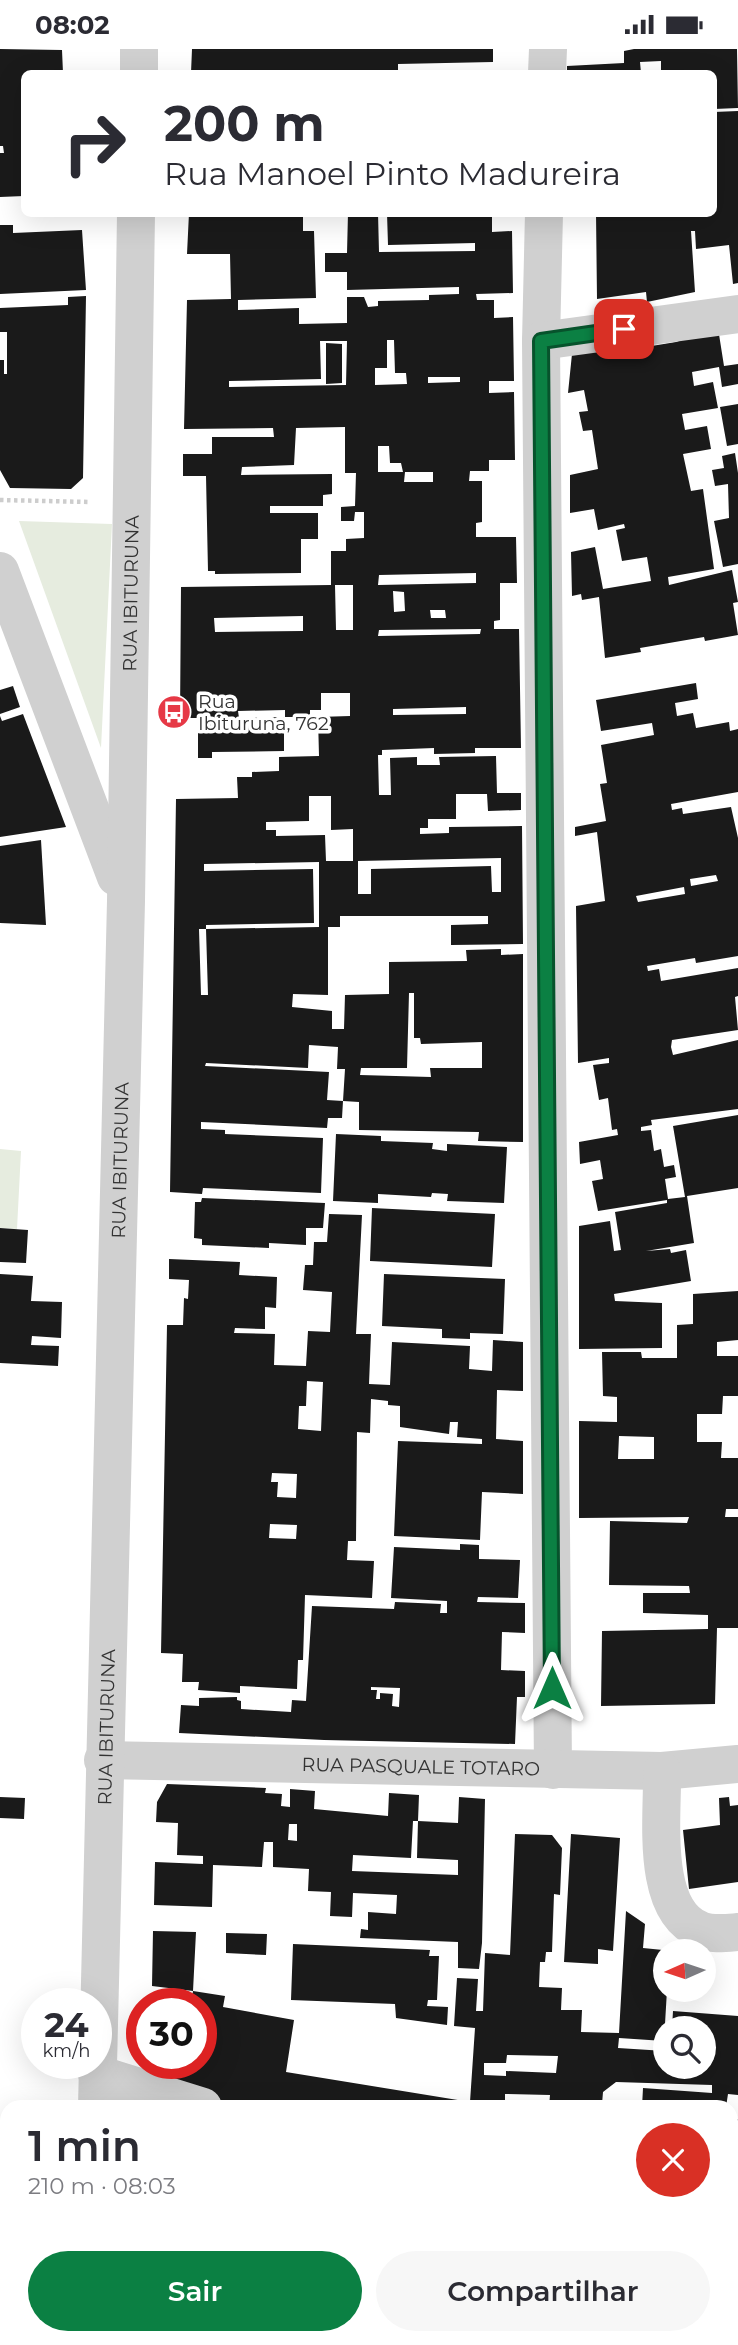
<!DOCTYPE html>
<html lang="pt">
<head>
<meta charset="utf-8">
<style>
  body { margin:0; font-family:Montserrat,sans-serif; background:#f7f7f7; color:#2b2b33; height:100vh; display:flex; flex-direction:column; font-size:26px; white-space:nowrap }
  * { box-sizing:border-box; margin:0 }
  p { font-size:23px; color:#7c7c81 }
  .icon { flex:none; width:38px; height:38px; fill:none; stroke:currentColor; stroke-width:2; stroke-linecap:round; stroke-linejoin:round }
  .map { position:relative; flex:1; overflow:hidden }
  .side { position:absolute; left:0px; top:2051px; width:738px; height:245px; display:flex; flex-direction:column; background:#fff; border-radius:21px 21px 0 0; box-shadow:0 7px 28px #0002 }
  .side>* { flex:none }
  .banner { position:absolute; left:21px; top:21px; width:696px; height:147px; border-radius:10px; box-shadow:0 7px 28px #0002; background:#fff; color:#2b2b33; overflow:hidden }
  .needle { width:46px; rotate:267deg }
  .controls { position:absolute; left:653px; top:1890px; display:grid; gap:14px }
  .controls a { display:grid; place-items:center; width:63px; height:63px; border-radius:50%; background:#fff; box-shadow:0 7px 28px #0002; font-size:35px }
  .speed { position:absolute; left:21px; top:1939px; display:flex; gap:14px; font-size:35px; font-weight:700; text-align:center }
  .speed>* { display:grid; place-content:center; width:91px; height:91px; border-radius:50%; background:#fff; box-shadow:0 7px 28px #0002; line-height:1 }
  .speed small { font-size:18px; font-weight:400 }
  .speed .limit { border:10px solid #d22; background:#fff; color:#111 }
  .pin { position:absolute; display:grid; place-items:center; width:60px; height:60px; color:#fff; margin:-30px; border-radius:14px; box-shadow:0 4px 10px #0006 }
  .me { position:absolute; width:77px; margin:-38px; rotate:0deg; stroke-linejoin:round; filter:drop-shadow(0 0 5px #0008) }
  .turn { display:flex; align-items:center; gap:24px; height:147px; padding:0 28px; font-size:32px }
  .turn .icon { width:91px; height:91px; stroke-width:2.5 }
  .turn b { display:block; font-size:49px; line-height:60px }
  .round { display:grid; place-items:center; flex:none; width:74px; height:74px; border-radius:37px; background:#f7f7f7 }
  .summary { display:flex; align-items:center; justify-content:space-between; height:119px; padding:0 28px }
  h1 { font-size:42px; font-weight:600; line-height:52px }
  .button { display:flex; gap:14px; margin-top:auto; padding:14px 28px }
  .button a { flex:1; height:80px; border-radius:42px; background:#0b8043; color:#fff; font-size:28px; font-weight:600; line-height:80px; text-align:center }
  .button a+a { background:#f7f7f7; color:#2b2b33 }
  .status { display:flex; justify-content:space-between; align-items:center; height:49px; padding:0 35px; background:#fff; direction:ltr }
  .status svg { height:19px; fill:currentColor }
  .map>svg:first-child { display:block }
  .green { fill:#e6ecdf }
  .building { fill:#1a1a1a; fill-rule:evenodd }
  .lines { fill:none; stroke-linecap:round; stroke-linejoin:round }
  .path { stroke:#cdcdcd; stroke-width:4.5; stroke-dasharray:3.5 3.5; stroke-linecap:butt }
  .minor { stroke:#d0d0d0; stroke-width:38 }
  .route-casing { stroke:#07532c; stroke-width:18 }
  .route { stroke:#0b8043; stroke-width:12 }
  .labels { text-anchor:middle; stroke-width:7; stroke-linejoin:round; paint-order:stroke }
  .street-label { font-size:19px; fill:#333; stroke:#fff }
  .poi-label { font-size:19px; fill:#333; stroke:#fff; text-anchor:start }
</style>
</head>
<body>
<div class="status"><b>08:02</b><svg viewBox="0 0 49 12"><path d="M0 12V9h3v3zM5 12V6h3v6zM10 12V3h3v9zM15 12V0h3v12zM26 1h20v11H26zM47 4h2v5h-2z"/></svg></div>
<div class="map">
<svg width="738" height="2296" viewBox="0 0 738 2296">
  <rect width="100%" height="100%" fill="#fff"/>
  <path class="green" d="M19,472l93,3 -11,224z
    M0,1100l21,2 -4,78 -17,-1z"/>
  <path class="building" d="M0,0l62,1 1,23h-39v123l-24,1v-44h4l-1,-7h-3z
    M192,0h301v13l-95,2v9h-207z
    M634,0h103l1,59 -24,1v-36h-53v-12l-21,1 1,11h-74v-7l57,-3v-12z
    M738,62v172l-5,1 -4,-39 -33,4 -1,-18h-4l4,61 -48,10 -1,-10 -49,7 -1,-86h118v-101z
    M189,164h30l-1,4 85,-2v16h11l2,67 -78,2v10l61,-2v16l48,-1v-26h17l4,10 10,-1v-5l51,-1v-5l30,-1v-7l-112,3v-18h-22v-19h22l1,-40h30l1,39 96,-1v-8l-87,2 -1,-32h105v19l20,-1 1,62 -37,1 1,6h17v18l19,-1 1,64h-25v12l25,-1 1,68h-26v11h-19l-1,10h13v41l-6,1v14h40l1,46h-17v37l-6,1v8h25l2,119h-46v5l-41,1v-6l-52,2v5h-4l1,40h12l-1,-37 27,-1v8h23l-1,-8 57,-1 1,37h24v17l-33,1 -1,-17h-31v25h-28v9h-8v6l29,-1v-6l73,-1 1,118 -72,1v-20l37,-1v-8h-148v11h-12v68l-35,-1 -1,13 40,4v18h12l1,-34 44,-1v-32l78,-1 -1,-11 35,-1v6l22,-1v188l-45,-1 1,-9 -120,-2v-28l-16,-1 -1,17h-14l-1,10 -126,-6v7l24,1v4l98,4 -2,55 -118,-5 -1,6 -32,-2 6,-393 62,-1 -1,-21h15v-5l27,-1v-14l40,-1 -1,-39 32,-1v-23h-29v17h-11v7h-25v-7l-47,1 1,7 45,-1v34l-72,1v6h-14v-40h-18l1,-131 150,-2v-34h15v-12l18,-1v-26h-9l-1,9h-13v-14l14,-1 1,-33h-11v-46l-49,1 -2,37 -52,2 -1,8 91,-1v20l-9,1v11h-53v7h48v26h-17v34l-86,1v-3h-7l-2,-95h-23v-22h29v-17h62l-1,-9 -89,1 3,-129 44,-1 -1,-45h-43zM387,291h7l1,33h11l1,11 -32,1v-17h12zM320,292h27l-1,44 -117,2v-6l92,-2zM428,328h32v5l-32,1zM378,397h11l1,17h11l2,9h30v10h-29l1,-10h-27zM476,524v10l-98,2 1,-10zM335,536h18v45h-17zM393,542l11,1 1,19 -11,1zM430,561h15l1,8h-15zM303,567v15l-88,1 -1,-14zM481,580l-1,5 -102,2 1,-6zM466,658v7l-73,1v-6zM309,747h22v34l22,-1v32h-27l-1,-26 -49,1v-6h-10v-8l43,-1zM501,809v34h-9l-1,-26 -120,3v25h-13v-33zM319,813v65l-113,2 2,66h-7l-2,-66h7v-4l108,-2 -1,-54 -109,2v-7zM409,944h5v45h6l1,6 61,-2v26h-52l1,9 -71,-2 1,-7h46zM309,996l29,2 -1,22h8l-2,32 -16,-1 2,-28 -124,-6 1,-3 102,5z
    M0,176h13v8l69,-3 4,60 -86,4z
    M86,247l-3,182 -12,11 -61,-1 -10,-18v-110h4v14h3v-42h-7v-24l68,-3v-8z
    M718,279l6,38 14,-2v20l-16,3 -3,-20 -27,5 2,14 19,-4 5,26 -36,6 3,16 22,-4 4,23 -28,5 8,37 12,-2 11,80 -46,8 1,8 63,-15 6,32 -5,1 5,32 -33,6 -1,-4 -64,11 1,4 -36,6 -6,-61 -17,3 -1,-6 -9,2 -1,-44 24,-5 8,42 48,-8 -4,-24 -25,4 -6,-31 9,-2 -1,-4 -26,6 -4,-21 -24,4v-38l28,-6 -6,-39 -9,1 -4,-19 9,-1 -4,-21 -16,3 4,-39 37,-7v6l67,-11z
    M326,294l16,1v39l-16,1z
    M738,355v40l-11,2 -7,-39z
    M735,404l3,20v91l-15,3 -9,-46 15,-3 -1,-34 -13,2 -3,-16 12,-2 -2,-12z
    M696,634l2,16 -23,4 2,13 16,-3 3,15 33,-6 1,9 8,-2v63l-67,12 1,6 10,-2 1,6 48,-7 7,31v118l-42,7 -1,-5 -48,8 1,5 11,-2 2,12 77,-13v28l-3,1 3,33 -66,10 -1,7 2,8 65,-15v69l-87,11 1,5 -11,2v4l10,-1 3,21 7,-2 3,18 10,-2 2,12 -11,2 3,20 17,-2 -12,-71 65,-11v73l-51,8 7,47 -48,8 24,-2 1,4 15,-3 5,31 -77,13 1,7 47,2v45l-83,1v-123l31,-5 4,30 7,-1 -6,-38 52,-9v-3l-69,11 -6,-30 11,-2 -3,-19 -20,4 -1,-22 39,-7 -1,-6 -5,1 -4,-32 -9,2 -6,-35 16,-2v-5l-31,5 -2,-157 29,-5 -8,-69 -22,4v-9l31,-6 -6,-37 7,-1 -6,-38 53,-10 -2,-12 -51,8 -5,-31zM716,826l2,6 -27,5 -1,-7zM684,838l1,7 -47,8 -2,-6z
    M13,637l7,21 -20,7v-24z
    M23,665l43,113 -66,10v-121l2,5z
    M41,791l5,85 -46,-2v-77z
    M336,1085l45,2v5l52,2 -1,6 15,2v-7l60,3 -3,56 -57,-2 1,-7 -16,-1 -1,4 -53,-3v9l-45,-2z
    M202,1149l123,5 -2,25h-17v17l-37,-2v5l-67,-3v-6l-8,-1 1,-36h6z
    M372,1159l123,6 -3,53 -122,-6z
    M329,1165l33,1 -6,119h15l-2,50 21,1 2,-43 78,4 -1,23 23,2 1,-31 30,2v49l-26,-1 -1,49 27,2v53l-41,-2 -2,48 -86,-4 4,-95 84,3v-5l-25,-2 1,-15h-8l-1,12 -49,-7v-21l-12,-1v-4l-17,-2 -1,34 -13,-1 -1,109h-8l-1,19 27,1 -2,37 -67,-3 -2,65h-5l-1,29 -57,-3v7l-42,-3 1,-8h-17l1,-28 -22,-1 6,-328h16l1,-27 4,1 1,-19 -20,-1v-20l71,3 -1,13 38,2 -1,31 -11,-1v22l-30,-1 -1,5 41,1 -1,31 32,1 2,-35 22,1 2,-40 -29,-2 2,-25h8l1,-23h13zM307,1332l16,1 -2,49 -23,-2 1,-23h7zM272,1424l25,1 -1,24 -19,-1 1,-15h-7zM270,1475l27,1 -1,14 -27,-1z
    M0,1179l28,2 -2,33 -26,-1z
    M0,1225l33,2 -2,25 31,1 -1,36 -29,-2 -1,9 28,1 -1,20 -58,-3z
    M384,1225l121,5 -2,55 -33,-1v6l-28,-1v-9l-60,-3z
    M738,1242v49l-21,2v14h21v40h-15l-1,18h-25v28h25l-1,16h17v51h-12l-1,8h13v111h-21l-2,76 -114,2 1,-75 106,-2v-14l-65,-2v-20h47l-1,-7 -80,-1 1,-64 77,2 2,-6 -110,1v-97l38,1v-25l-14,-1 -1,-44h39l1,6h35v-33l16,-1v-30zM619,1387l35,1v22h-36z
    M460,1495l19,1v14l41,1 -2,38 -40,-1 -1,5 48,1v30l-23,-1 -1,38 24,1v26h-8l-2,47 -191,-4 -145,-7 2,-28 18,1v-8l38,-1v3l4,1v8l50,3 1,-12 14,1 6,-95 82,3 1,-7 46,2 -1,9h7v-12l-56,-3 3,-51 66,3zM371,1638l29,1 -1,19 -7,-1 1,-12 -13,-1v6h-4l1,-9h-6z
    M167,1735l99,4 -1,5 17,1 -1,12 9,1v-18l25,2 -1,18 74,7 1,-23 30,2 -1,26 40,2 1,-26 26,2 -3,144 -3,26 -21,-1v-26l-98,-4 1,-9 7,1v-18l28,2 1,-19 -44,-2 -1,24 -22,-1 1,-24 -23,-1 1,-22 -36,-2v-25h-9l-2,25 -49,-2 -1,42 -58,-2 1,-43 48,2v-8l-26,-1 1,-32 -22,-1 1,-20zM413,1772h5l-1,37 41,2v15l-106,-4 1,-16 58,3zM289,1775h8v17l-9,-1z
    M0,1748l25,1 -1,21 -24,-1z
    M729,1748l1,9 8,-1v77l-49,7 -6,-59 37,-5 -1,-27z
    M515,1785l37,1 10,13 -2,47 -6,-1 -2,58h-6l-1,10h-5l-1,25 23,1 -1,22h21l-1,22 38,1 7,-122 19,13 -2,24 30,3h-8l2,39 -3,51 -45,-3 -1,10 47,3v16h39v-39h-32l1,-17 65,5v79l-10,-1 -2,13h-84l1,-19 69,5v-8l-96,-3 -13,10 -1,12 -19,-2 -1,5h-33l1,-12 -45,-1v13h-26v-5h-9l5,-74 -21,-2 3,-48 21,1 -2,32h7l2,-58 25,2zM507,2006l51,1 -2,17 -50,-2v5l-22,-1v-12h22z
    M571,1785l49,4 -7,113 -15,-2v15l-34,-2z
    M153,1882l43,1 -3,59 32,5 -2,11 71,13 -8,52 184,30 -1,5h-236l-83,-27 1,-17h50v-59h-10l2,-13 -41,-5z
    M226,1884l41,1 -1,21 -40,-2z
    M293,1895l137,6 -1,6h10l-2,44h-9l-1,6 21,1 -1,18 -51,-7 -1,-14 -104,-4z
    M737,2070h1v76l-6,-1v-64h3z
    M0,2081l7,1v98h-7z
    M0,2188h7v42l-7,1z
    M732,2240l6,1 -5,47h-1z
    M0,2244h7l3,52h-10z
    M179,2289h279v7h-280z
    M614,2289h4l31,4v3h-36z
    M672,2289l23,3v4h-24z
    M702,2289h31l-1,7h-31z"/>
  <g class="lines">
    <path class="path" d="M0,451l90,2"/>
    <g class="minor">
      <path d="M139,24v-24"/>
      <path d="M547,24l1,-24"/>
      <path d="M544,164l-3,128 12,1429"/>
      <path d="M541,292l197,-27"/>
      <path d="M0,522l116,306"/>
      <path id="s1" d="M103,1711l559,11 76,-7"/>
      <path d="M662,1722c1,45 -12,139 38,159 11,5 26,3 38,2"/>
      <path d="M97,2025l106,33"/>
      <path id="s2" d="M97,2058l29,-1206 10,-688"/>
      <path d="M734,2199h4"/>
      <path d="M92,2296l1,-7"/>
    </g>
  </g>
  <g class="lines">
    <g class="route-casing">
      <path id="route" d="M552,1639l-11,-1347 83,-12"/>
    </g>
    <use href="#route" class="route"/>
  </g>
  <defs>
    <g id="bus-disc" transform="scale(1.75)"><circle r="9.5" fill="#e63946" stroke="#fff"/><path d="M-5-6H5V4H4V6H2V4H-2V6H-4V4H-5ZM-3.5-4V0h7V-4ZM-3.5 1.2v1.5H-2V1.2ZM2 1.2v1.5H3.5V1.2Z" fill="#fff"/></g>
  </defs>
  <g fill-rule="evenodd">
    <use href="#bus-disc" x="174" y="663"/>
  </g>
  <g class="labels">
    <g class="street-label">
      <text dy="7" stroke="none"><textPath href="#s2" startOffset="1514">RUA IBITURUNA</textPath></text>
      <text dy="7" stroke="none"><textPath href="#s2" startOffset="947">RUA IBITURUNA</textPath></text>
      <text dy="7" stroke="none"><textPath href="#s2" startOffset="380">RUA IBITURUNA</textPath></text>
      <text dy="7" stroke="none"><textPath href="#s1" startOffset="318">RUA PASQUALE TOTARO</textPath></text>
    </g>
    <g class="poi-label">
      <text x="198" y="659">Rua<tspan x="198" dy="22">Ibituruna, 762</tspan></text>
    </g>
  </g>
</svg>
<div class="controls">
<a><svg class="needle" viewBox="-14 -14 28 28"><path d="M0-13l5 13h-10z" fill="#e53935"/><path d="M0 13l5-13h-10z" fill="#7c7c81"/></svg></a>
<a><svg class="icon" aria-label="search" viewBox="0 0 24 24"><circle cx="10" cy="10" r="6"/><path d="M15 15l6 6"/></svg></a>
</div>
<div class="speed"><div>24<small>km/h</small></div><div class="limit">30</div></div>
<div class="pin" style="left:624px;top:280px;background:#d93025"><svg class="icon" aria-label="arrive" viewBox="0 0 24 24"><path d="M6 21V4h12l-3 4 3 4H6"/></svg></div>
<svg class="me" style="left:552px;top:1639px" viewBox="-20 -20 40 40"><path d="M0-17L14 15 0 8-14 15z" fill="#0b8043" stroke="#fff" stroke-width="4"/></svg>
<div class="banner">
<div class="turn"><svg class="icon" aria-label="right" viewBox="0 0 24 24"><path d="M7 20v-9h11M14 6l5 5-5 5"/></svg><div><b>200 m</b>Rua Manoel Pinto Madureira</div></div>
</div>
<section class="side">
<div class="summary"><div><h1>1 min</h1><p>210 m · 08:03</p></div><a class="round" style="background:#d93025;color:#fff"><svg class="icon" aria-label="close" viewBox="0 0 24 24"><path d="M6 6l12 12M18 6L6 18"/></svg></a></div>
<div class="button"><a>Sair</a><a>Compartilhar</a></div>
</section>
</div>
</body>
</html>
